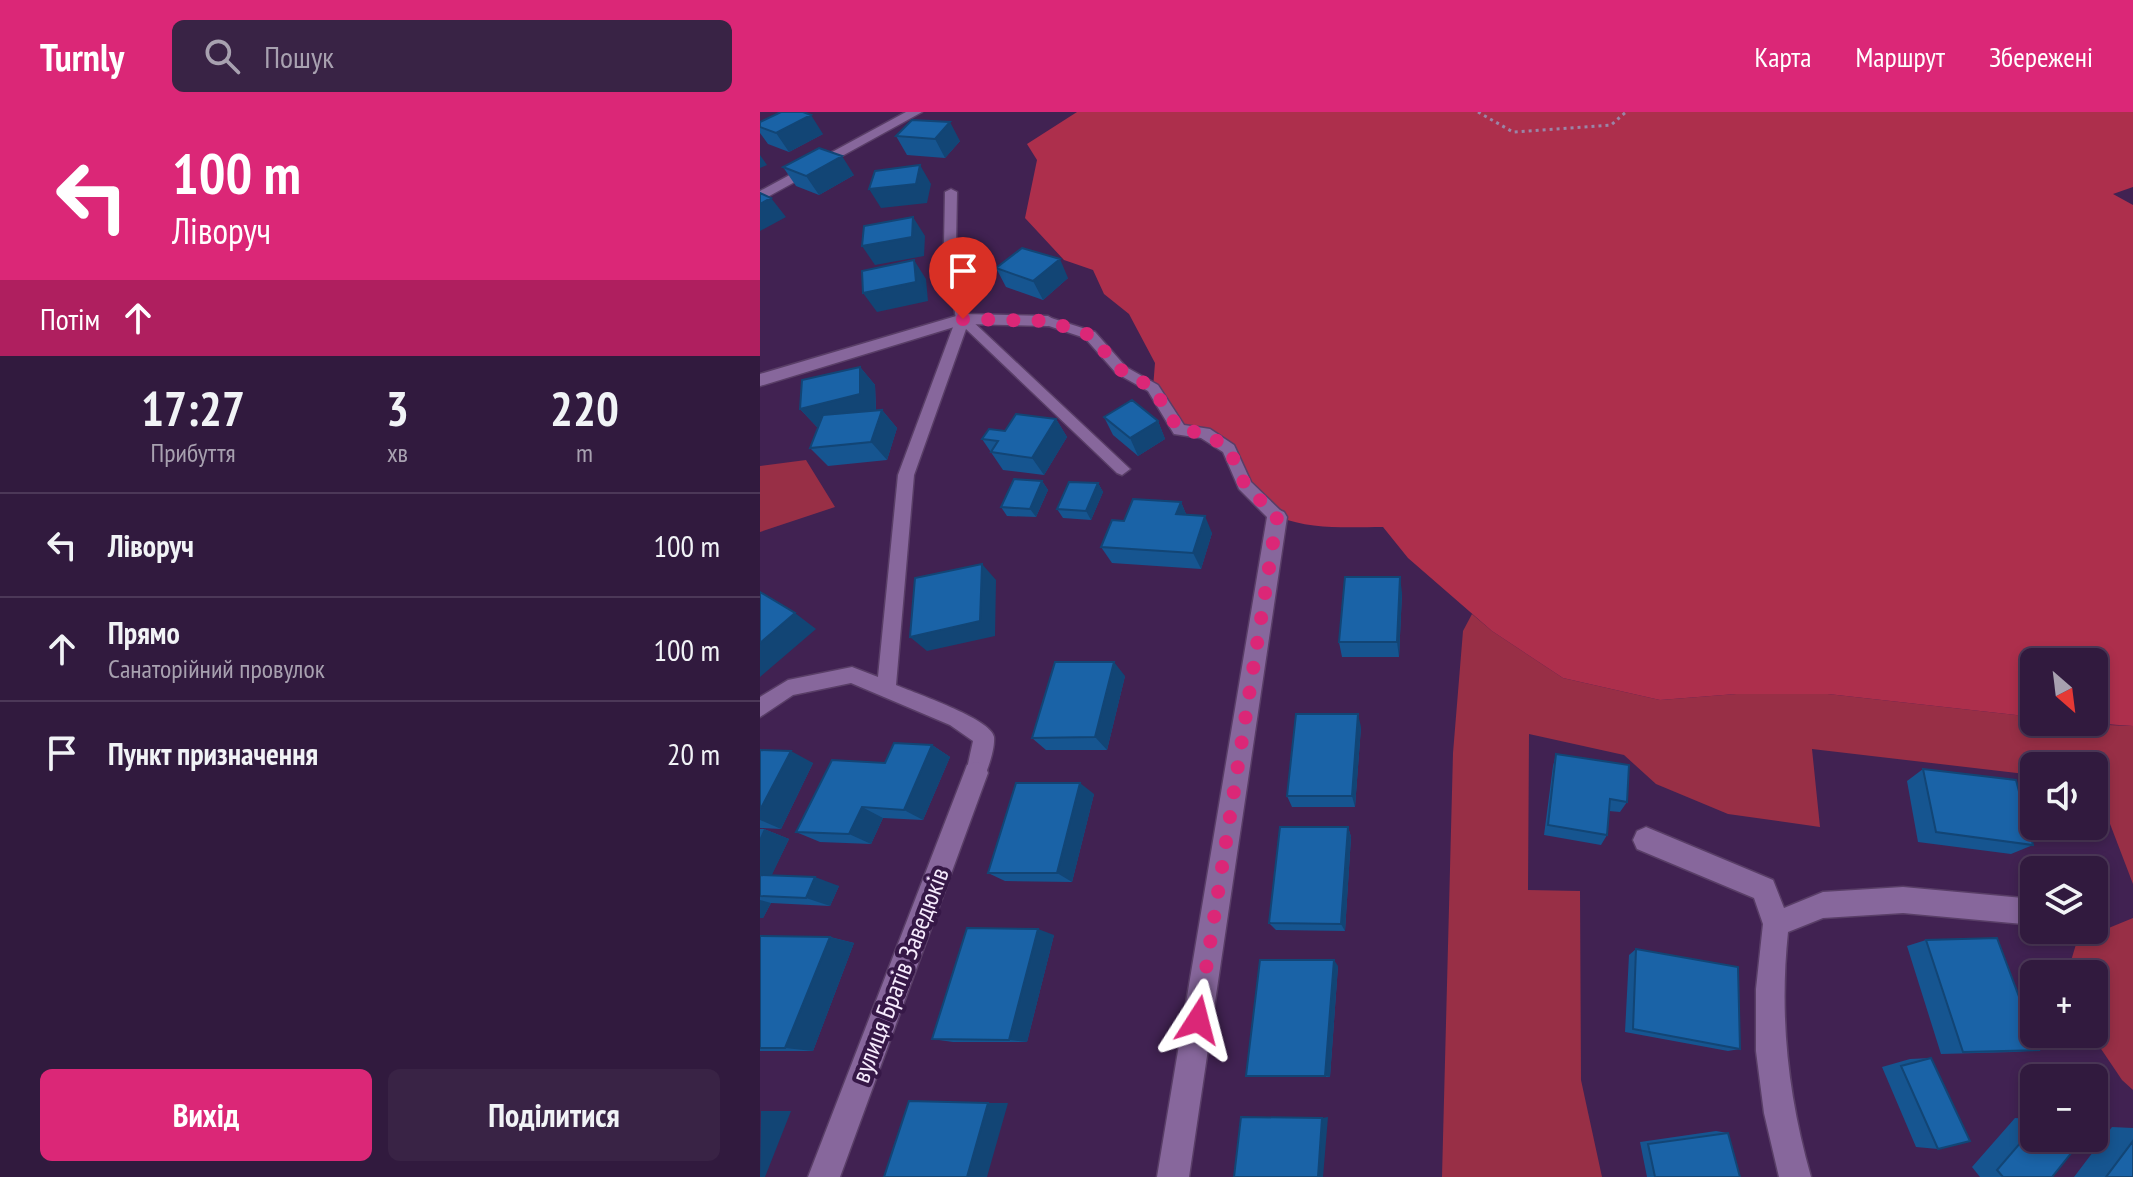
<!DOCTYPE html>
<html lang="uk">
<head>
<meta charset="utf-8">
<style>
  body { margin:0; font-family:"PT Sans Narrow",sans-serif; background:#392345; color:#f1f3f6; height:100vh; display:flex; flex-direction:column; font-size:30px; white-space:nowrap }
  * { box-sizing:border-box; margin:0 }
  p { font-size:26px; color:#a8a1b0 }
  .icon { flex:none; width:44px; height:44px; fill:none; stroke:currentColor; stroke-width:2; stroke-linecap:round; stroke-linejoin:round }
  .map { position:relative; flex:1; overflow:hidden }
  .side { display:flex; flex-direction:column; background:#311a3e; width:760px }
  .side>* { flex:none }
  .hud { background:#db2777; color:#fff; overflow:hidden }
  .needle { width:52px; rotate:152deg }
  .controls { position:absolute; left:1260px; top:536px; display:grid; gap:16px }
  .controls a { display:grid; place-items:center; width:88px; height:88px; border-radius:12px; background:#311a3e; box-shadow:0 4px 12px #0003,0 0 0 2px #4c3858; font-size:40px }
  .pin { position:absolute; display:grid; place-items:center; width:68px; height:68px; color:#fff; margin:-82px -34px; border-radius:50% 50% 50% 0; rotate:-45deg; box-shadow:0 0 8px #0007 }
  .pin .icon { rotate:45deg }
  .me { position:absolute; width:88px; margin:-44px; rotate:9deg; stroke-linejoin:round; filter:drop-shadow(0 0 6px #0008) }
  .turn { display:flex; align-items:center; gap:28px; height:168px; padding:0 40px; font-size:36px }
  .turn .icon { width:104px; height:104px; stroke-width:2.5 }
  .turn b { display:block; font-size:56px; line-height:68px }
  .then { display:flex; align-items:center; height:76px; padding:0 40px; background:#0003; gap:16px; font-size:30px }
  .eta { display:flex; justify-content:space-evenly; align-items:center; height:136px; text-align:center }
  .eta b { font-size:48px; font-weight:600; line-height:56px }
  .button { display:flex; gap:16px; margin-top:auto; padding:16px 40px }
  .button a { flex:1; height:92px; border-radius:12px; background:#db2777; color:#fff; font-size:32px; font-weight:600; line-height:92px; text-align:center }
  .button a+a { background:#392345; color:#f1f3f6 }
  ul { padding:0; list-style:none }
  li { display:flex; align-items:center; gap:24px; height:104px; padding:0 40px; border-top:2px solid #4c3858 }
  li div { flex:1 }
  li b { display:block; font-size:30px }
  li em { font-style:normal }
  header { display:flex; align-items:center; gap:48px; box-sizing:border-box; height:112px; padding:0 40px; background:#db2777; color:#fff }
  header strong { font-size:38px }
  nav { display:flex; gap:44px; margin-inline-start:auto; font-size:28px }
  .search { width:560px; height:72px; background:#392345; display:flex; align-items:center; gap:20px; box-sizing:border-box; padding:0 28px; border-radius:12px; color:#a8a1b0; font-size:30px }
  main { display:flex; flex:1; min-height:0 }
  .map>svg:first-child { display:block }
  .green { fill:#982f46 }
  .forest { fill:#ad2f4c }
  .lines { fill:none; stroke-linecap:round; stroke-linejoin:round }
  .service-casing { stroke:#593e67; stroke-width:3 }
  .minor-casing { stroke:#593e67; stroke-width:3 }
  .path { stroke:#9a85a6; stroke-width:3; stroke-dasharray:3 4; stroke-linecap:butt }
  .service { fill:#87679c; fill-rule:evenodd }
  .minor { fill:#87679c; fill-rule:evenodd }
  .wall { fill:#165590 }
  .shaded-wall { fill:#124575 }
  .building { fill:#1a63a7; stroke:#124575; stroke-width:2 }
  .route { stroke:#db2777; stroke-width:14; stroke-dasharray:0 25.2 }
  .labels { text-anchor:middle; stroke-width:8; stroke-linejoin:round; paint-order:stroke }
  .near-street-label { font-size:26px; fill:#f6ebfd; stroke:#361847 }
</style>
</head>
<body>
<header>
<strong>Turnly</strong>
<div class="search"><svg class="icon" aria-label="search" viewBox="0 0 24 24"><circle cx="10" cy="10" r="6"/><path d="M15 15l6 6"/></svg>Пошук</div>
<nav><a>Карта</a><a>Маршрут</a><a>Збережені</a></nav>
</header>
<main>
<section class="side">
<div class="hud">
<div class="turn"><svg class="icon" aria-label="left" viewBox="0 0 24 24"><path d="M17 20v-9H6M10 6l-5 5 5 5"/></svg><div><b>100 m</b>Ліворуч</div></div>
<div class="then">Потім<svg class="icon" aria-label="ahead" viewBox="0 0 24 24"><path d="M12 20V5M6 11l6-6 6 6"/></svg></div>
</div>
<div class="eta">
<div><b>17:27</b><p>Прибуття</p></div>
<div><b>3</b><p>хв</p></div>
<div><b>220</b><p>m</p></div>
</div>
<ul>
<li><svg class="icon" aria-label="left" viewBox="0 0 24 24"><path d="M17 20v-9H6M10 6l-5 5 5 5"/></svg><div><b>Ліворуч</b></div><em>100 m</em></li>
<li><svg class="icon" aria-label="ahead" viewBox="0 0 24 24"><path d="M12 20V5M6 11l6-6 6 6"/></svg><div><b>Прямо</b><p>Санаторійний провулок</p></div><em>100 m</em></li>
<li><svg class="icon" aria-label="arrive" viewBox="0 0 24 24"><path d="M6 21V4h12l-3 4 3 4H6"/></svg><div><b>Пункт призначення</b></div><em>20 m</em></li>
</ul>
<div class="button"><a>Вихід</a><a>Поділитися</a></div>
</section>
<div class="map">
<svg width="1373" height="1065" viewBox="0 0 1373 1065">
  <rect width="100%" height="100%" fill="#412252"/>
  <path class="green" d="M46,348l29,47 -75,25v-66z
    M712,502l20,17 71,47 97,22 76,-6h92l206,23v5l99,4v158l-39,-102v-16h-60v9l-222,-26 8,78 -92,-13 -72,-30 -32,-29 -95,-21 -1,156 52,1 1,189 21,97h-160l11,-424 10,-122z
    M1373,806v172l-11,-10 -31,-46h3v-60h-27l10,-33z"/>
  <path class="forest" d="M317,0h1056v75l-20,7 20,11v521l-58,-4h19v-60h-60v55l-206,-23h-92l-76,6 -97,-22 -71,-47 -84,-73 -25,-31c-33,0 -72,3 -104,-10 -7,-2 -13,-11 -18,-16 -37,-36 -19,-64 -82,-71l-26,-42 2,-25 -26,-49 -25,-20 -11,-24 -29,-10 -39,-42 12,-58 -10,-16z"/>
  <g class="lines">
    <g class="service-casing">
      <path id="service" d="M191,77l6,3 -1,53 13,73 161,151 -8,6 -5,-2 -151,-144 -52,146 -18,210c16,7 96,34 98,52 1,12 -6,32 -11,43l-7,2 -7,-2 -3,-7 7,-32 -23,-16 -99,-42 -58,12 -33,22v-20l28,-17 64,-13 26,10 20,-202 58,-156 -12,-74 1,-53z
        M288,205l47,15 31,35 32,18 26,40 26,4 24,16 17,37 32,31 2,4 -2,4h-12l-32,-32 -16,-37 -22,-14 -27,-4 -26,-43 -32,-18 -31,-35 -42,-14 -2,-3z"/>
    </g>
    <g class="minor-casing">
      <path id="minor" d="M146,0h16l-162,89v-10z
        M203,202l85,2 8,5 -8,5 -84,-2 -204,62v-12z
        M517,397l7,3 3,5 -98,660h-32l110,-660 3,-5z
        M216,650l9,3 3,8 -148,404h-32l156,-404 3,-8z
        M886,715l127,53 11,28 39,-16 80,-5 131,12v26l-131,-12 -80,5 -35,14c-9,85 0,164 23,245h-32l-15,-64 -8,-62v-62l7,-65 -9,-26 -117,-49 -4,-9 4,-9z"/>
    </g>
    <path class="path" d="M718,0l35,20 98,-7 15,-13"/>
    <use href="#service" class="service"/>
    <use href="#minor" class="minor"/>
  </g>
  <path class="wall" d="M0,10l63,12 -34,18 -21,-8 -8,-11z
    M136,24l64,5 -15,17 -38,-3z
    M23,55l71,8 -35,20 -23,-9z
    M236,156l72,10 -25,22 -37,-13z
    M100,255l15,18 1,26 6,-1 15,18 -10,32 -59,6 -18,-18 9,-22 -2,1 -17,-18z
    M344,305l54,4 7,18 -27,17 -25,-21z
    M296,307l11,18 -23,38 -41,-5 -21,-31 23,-8z
    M282,369l6,9 -12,27 -29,-1 -6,-9z
    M338,371l5,9 -12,28 -28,-2 -6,-9z
    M421,390l5,12 26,19 -11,36 -89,-6 -11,-16 23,-26z
    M642,481l-3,64h-57l-3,-15z
    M365,564l-18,74h-61l-14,-12z
    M601,615l-6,80h-63l-5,-11z
    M172,633l18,12 -27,63 -40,-2 -12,26 -51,-2 -24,-10 89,-69z
    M0,638l53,13 -32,66 -21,-1z
    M796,642l71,48 -7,10 -11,-1 -2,24 -6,10 -57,-10 9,-69z
    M1163,657l110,76 -22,9 -93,-12 -11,-61z
    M334,682l-22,88 -67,-1 -17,-8z
    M588,715l3,10 -6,94 -69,-1 -7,-7z
    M0,717h4l25,10 -18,37 68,10 -9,20 -59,-3 -8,15h-3z
    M294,823l-27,107h-74l-21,-3z
    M0,824l70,1 24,6 -41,108h-53z
    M1166,828l113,110 -25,2 -73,2 -34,-108z
    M876,837l104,100 -12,2 -103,-19 4,-77z
    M578,854l-8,111 -84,-1z
    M1171,946l7,91 -22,-2 -34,-80 28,-8z
    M1255,1006l19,1v19l18,39h-72l-8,-10z
    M1352,1015l21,1v49h-59z
    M956,1019l12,2 12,44h-93l-7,-35z"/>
  <path class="shaded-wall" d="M51,3l12,19 -34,18 -13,-19z
    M190,10l10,19 -15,17 -10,-19z
    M0,43l7,10 -7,3z
    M82,44l12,19 -35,20 -13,-19z
    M160,53l11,19 -4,19 -46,5 -12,-19z
    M11,86l15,19 -26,14v-27z
    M153,105l12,19 -1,20 -49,9 -13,-19z
    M300,147l8,19 -25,22 -10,-19z
    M154,148l12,19 2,22 -51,11 -14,-19z
    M100,255l15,18 1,28 -59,14 -17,-18z
    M122,298l15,18 -10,32 -16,-18z
    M296,307l11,18 -23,38 -12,-17z
    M398,309l7,18 -27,17 -8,-18z
    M282,369l6,9 -12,27 -6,-8z
    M338,371l5,9 -12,28 -5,-9z
    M421,390l7,17 -12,-5z
    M445,404l7,17 -11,36 -8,-16z
    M222,452l14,16 -1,56 -68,15 -17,-14z
    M640,465l2,16 -3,64 -2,-15z
    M35,501l21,16 -56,48v-34z
    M354,550l11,14 -18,74 -12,-13z
    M598,602l3,13 -6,80 -3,-11z
    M172,633l18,12 -27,63 -19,-10z
    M31,639l22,12 -32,66 -21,-9v-10z
    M320,671l14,11 -22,88 -15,-9z
    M102,695l21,11 -12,26 -22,-10z
    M588,715l3,10 -6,94 -4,-7z
    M4,717l25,10 -21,44 -8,-3v-42z
    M55,765l24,9 -9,20 -24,-8z
    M0,788l11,3 -8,15h-3z
    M278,817l16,6 -27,107 -18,-2z
    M70,825l24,6 -41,108 -28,-3z
    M574,848l4,6 -8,111 -5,-1z
    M228,991h20l-21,74h-20z
    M1,999h30l-26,66h-5z
    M568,1005l-5,60h-5l4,-59z"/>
  <path class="building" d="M21,0h22l8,3 -35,18 -16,-6v-5z
    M152,8l38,2 -15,17 -39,-3z
    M59,36l23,8 -36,20 -23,-9z
    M160,53l-4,19 -47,5 6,-18z
    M0,81l11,5 -11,6z
    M153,105l-1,20 -50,9 2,-20z
    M262,136l38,11 -27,22 -37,-13z
    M154,148l2,22 -53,11 -1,-22z
    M100,255v27l-60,15 2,-29z
    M372,288l26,21 -28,17 -26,-21z
    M122,298l-11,32 -61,6 13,-33z
    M256,302l40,5 -24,39 -41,-6 7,-11 -16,-2 7,-10 16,2z
    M254,367l28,2 -12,28 -29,-2z
    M309,370l29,1 -12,28 -29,-2z
    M373,387l48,3 -5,12 29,2 -12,37 -92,-6 11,-27 12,1z
    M222,452l-2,57 -70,16 5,-59z
    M585,465h55l-3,65h-58z
    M0,480l35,21 -35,30z
    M295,550h59l-19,75 -63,1z
    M536,602h62l-6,82h-65z
    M134,631l38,2 -28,65 -42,-3 -13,27 -53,-2 36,-72 53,3z
    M0,638l31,1 -31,59z
    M796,642l73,11 -2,37 -17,-3 -3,36 -59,-10z
    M1163,657l93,11 17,65 -97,-13z
    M256,671h64l-23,90h-69z
    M520,715h68l-7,97 -72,-1z
    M0,763l55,2 -9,21 -46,-2z
    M207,816l71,1 -29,111 -77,-1z
    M0,824l70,1 -45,111h-25z
    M1237,826l42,112 -76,2 -37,-112z
    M876,837l102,18 2,82 -107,-20z
    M500,848h74l-9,116h-79z
    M1171,946l39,83 -32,8 -37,-83z
    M149,989l79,2 -21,74h-83z
    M481,1005l81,1 -4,59h-84z
    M1274,1015v11h25l13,14 -20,25h-49l-6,-7z
    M968,1021l12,44h-85l-7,-33z
    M1373,1029v36h-27z"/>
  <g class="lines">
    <path class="route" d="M203,207l85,2 42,14 31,35 32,18 26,42 26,3 24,16 16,36 32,32 -79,503"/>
  </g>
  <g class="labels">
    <g class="near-street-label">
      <text transform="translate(140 863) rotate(-69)" y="9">вулиця Братів Заведюків</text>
    </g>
  </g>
</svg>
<div class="controls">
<a><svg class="needle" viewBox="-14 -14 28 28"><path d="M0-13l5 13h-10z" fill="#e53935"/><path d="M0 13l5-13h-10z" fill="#a8a1b0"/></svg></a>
<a><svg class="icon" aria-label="sound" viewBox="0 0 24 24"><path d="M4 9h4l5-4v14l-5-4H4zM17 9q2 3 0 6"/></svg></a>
<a><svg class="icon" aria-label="layers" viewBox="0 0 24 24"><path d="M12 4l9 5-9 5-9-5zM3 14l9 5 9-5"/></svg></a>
<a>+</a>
<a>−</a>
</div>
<div class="pin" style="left:203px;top:207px;background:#d93025"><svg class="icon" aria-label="arrive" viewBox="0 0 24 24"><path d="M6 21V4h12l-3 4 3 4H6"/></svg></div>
<svg class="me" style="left:438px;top:908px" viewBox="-20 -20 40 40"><path d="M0-17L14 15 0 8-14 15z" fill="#db2777" stroke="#fff" stroke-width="4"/></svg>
</div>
</main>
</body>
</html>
